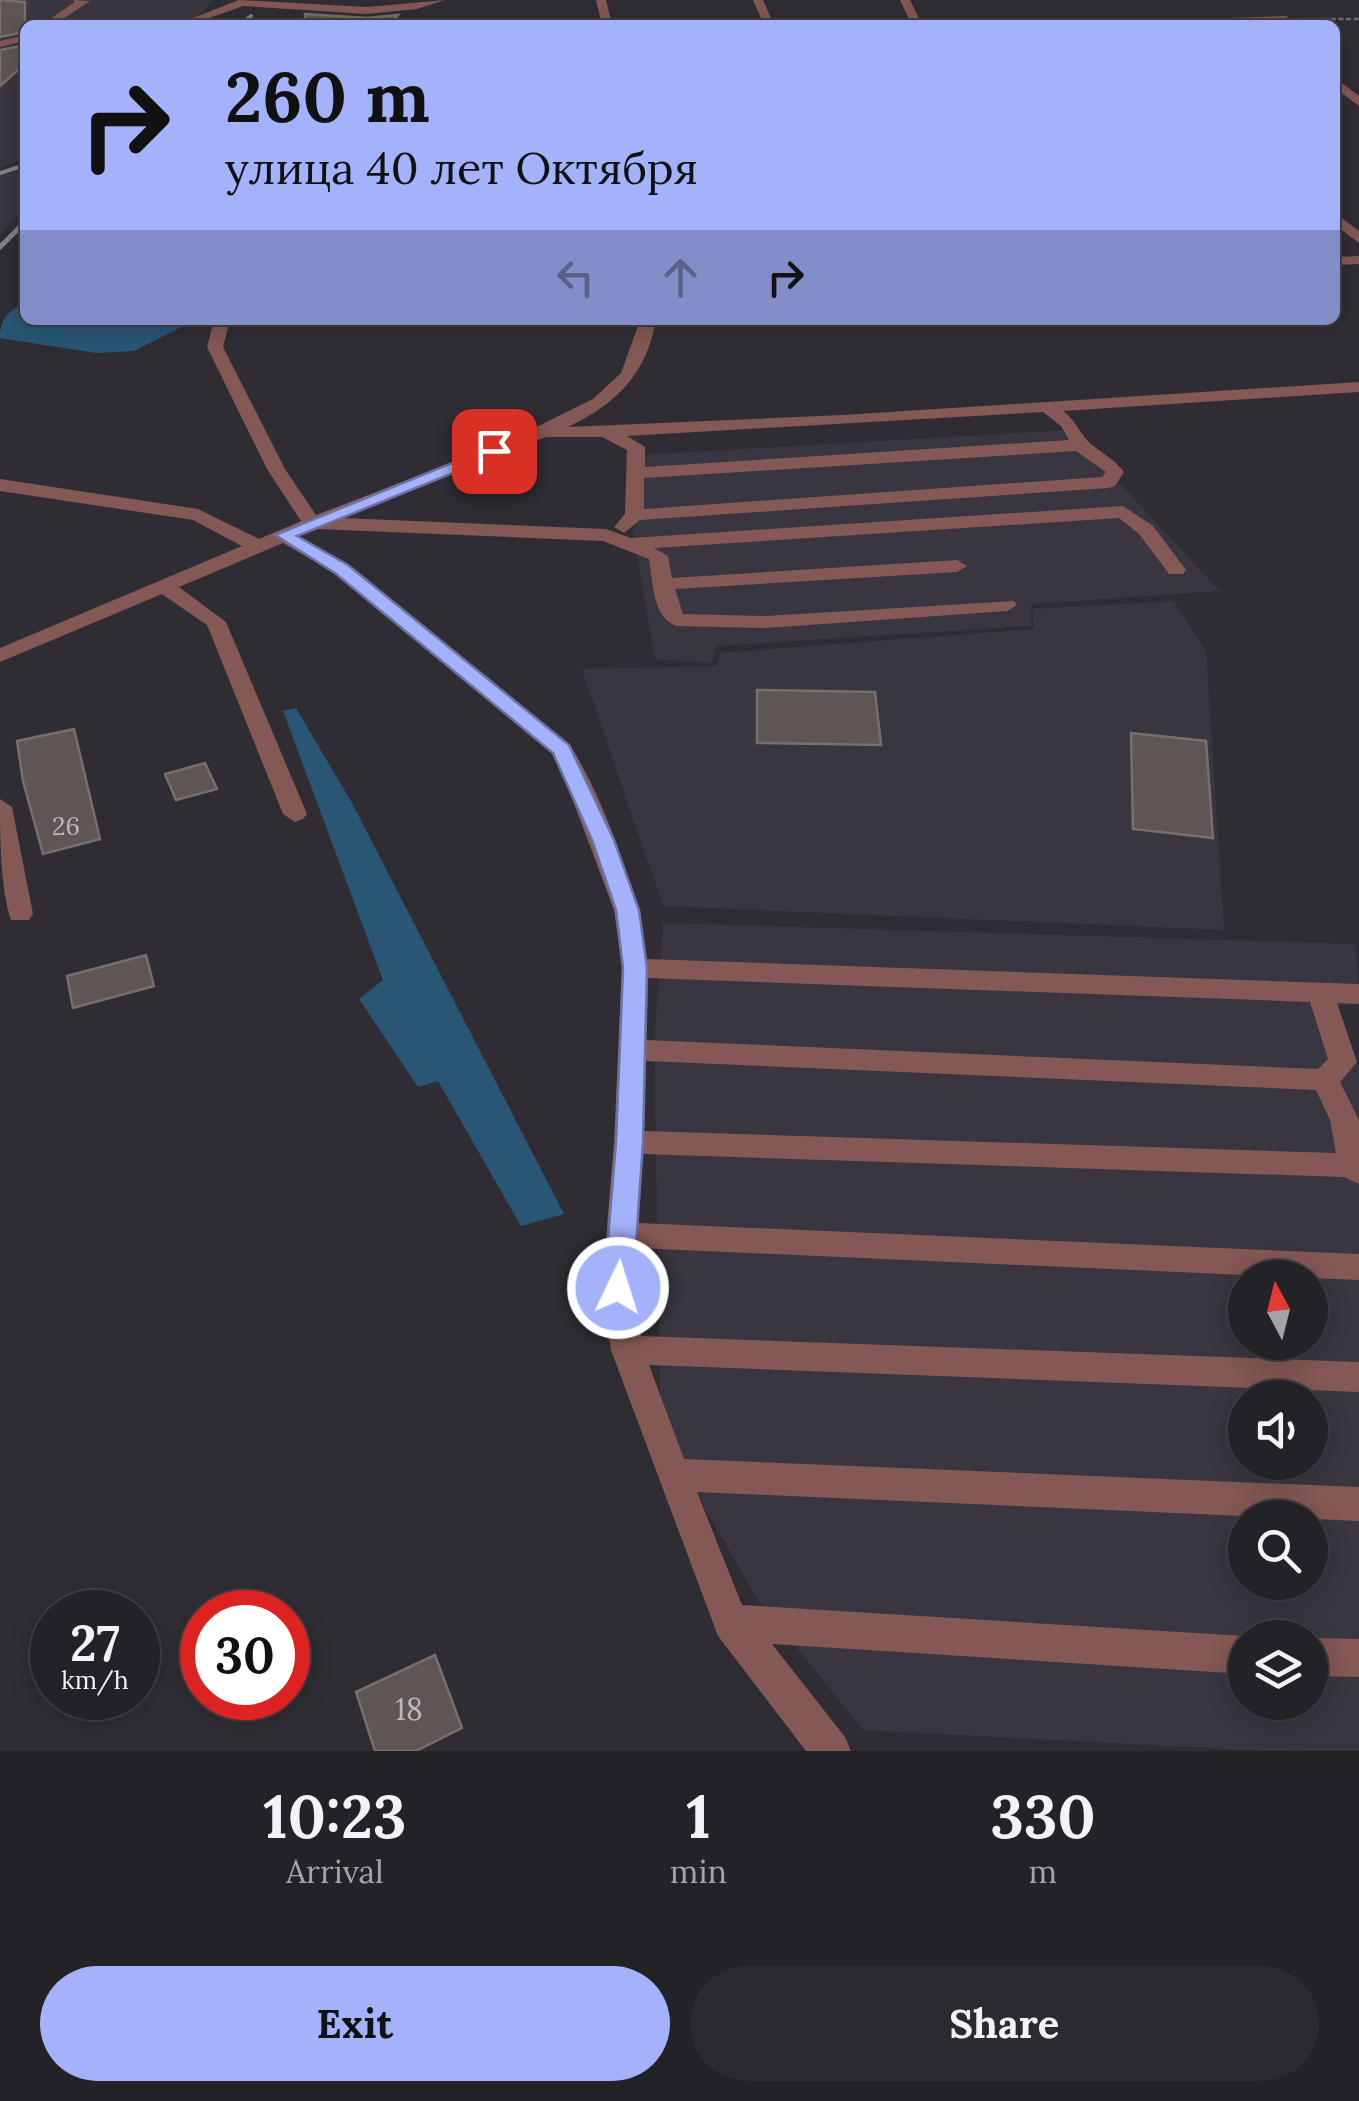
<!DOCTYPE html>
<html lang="en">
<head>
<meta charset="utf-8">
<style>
  body { margin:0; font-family:Lora,serif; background:#2b2a2e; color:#f1f3f6; height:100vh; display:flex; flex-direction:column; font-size:38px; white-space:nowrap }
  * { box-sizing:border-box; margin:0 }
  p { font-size:32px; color:#a3a4a7 }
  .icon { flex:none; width:55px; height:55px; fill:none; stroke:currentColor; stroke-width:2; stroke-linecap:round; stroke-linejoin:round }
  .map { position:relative; height:1751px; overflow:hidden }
  .sheet { display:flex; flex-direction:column; background:#232226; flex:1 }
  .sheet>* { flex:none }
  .hud { position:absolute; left:20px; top:20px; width:1320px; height:305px; border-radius:15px; box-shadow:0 5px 25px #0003,0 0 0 2px #403f43; background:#a4b2fc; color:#111; overflow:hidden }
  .needle { width:65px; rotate:353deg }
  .controls { position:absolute; left:1228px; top:1260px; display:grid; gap:20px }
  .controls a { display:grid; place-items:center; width:100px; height:100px; border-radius:50%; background:#232226; box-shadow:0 5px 25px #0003,0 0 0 2px #403f43; font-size:50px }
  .speed { position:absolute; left:30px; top:1590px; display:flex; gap:20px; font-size:50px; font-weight:700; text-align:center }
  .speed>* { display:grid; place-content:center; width:130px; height:130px; border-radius:50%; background:#232226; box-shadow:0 5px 25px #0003,0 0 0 2px #403f43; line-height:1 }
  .speed small { font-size:25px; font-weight:400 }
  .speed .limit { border:15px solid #d22; background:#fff; color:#111 }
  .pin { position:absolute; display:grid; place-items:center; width:85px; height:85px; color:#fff; margin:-42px; border-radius:20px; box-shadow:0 5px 15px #0006 }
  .me { position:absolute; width:110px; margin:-55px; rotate:4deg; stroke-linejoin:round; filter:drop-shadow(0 0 8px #0008) }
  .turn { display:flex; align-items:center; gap:35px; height:210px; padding:0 40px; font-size:45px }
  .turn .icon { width:130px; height:130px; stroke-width:2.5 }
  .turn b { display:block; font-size:70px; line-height:85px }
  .lanes { display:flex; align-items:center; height:95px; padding:0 40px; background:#0003; justify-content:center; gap:50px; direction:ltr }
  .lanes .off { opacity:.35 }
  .eta { display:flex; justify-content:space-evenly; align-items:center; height:170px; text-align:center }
  .eta b { font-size:60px; font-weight:800; line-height:70px }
  .primary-button { display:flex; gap:20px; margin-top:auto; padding:20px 40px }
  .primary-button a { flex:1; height:115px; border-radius:60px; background:#a4b2fc; color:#111; font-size:40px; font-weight:800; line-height:115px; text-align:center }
  .primary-button a+a { background:#2b2a2e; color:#f1f3f6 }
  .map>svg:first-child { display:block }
  .built { fill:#393641; fill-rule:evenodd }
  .water { fill:#285674 }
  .building { fill:#5e5554; stroke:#776e6e; stroke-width:2.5 }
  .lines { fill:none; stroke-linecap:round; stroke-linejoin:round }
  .path { stroke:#6a696e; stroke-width:2.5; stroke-dasharray:5 2.5; stroke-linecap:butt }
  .minor { fill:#845854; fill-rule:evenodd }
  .rail-far1 { stroke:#818085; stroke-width:4 }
  .rail { stroke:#818085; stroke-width:5 }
  .route { fill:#a4b2fc; stroke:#6b74a4; stroke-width:2.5 }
  .labels { text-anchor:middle; stroke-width:10; stroke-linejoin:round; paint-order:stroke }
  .number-label { font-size:25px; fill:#bcb9bc }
  .near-number-label { font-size:30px; fill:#bcb9bc }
</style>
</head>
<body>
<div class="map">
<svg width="1359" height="1751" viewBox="0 0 1359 1751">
  <rect width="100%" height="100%" fill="#2f2d33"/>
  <path class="built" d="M0,0h214l-20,20 12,5h-181v133l-25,10z
    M25,168v39l-25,27v-62l8,2z
    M1070,430l150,161 -189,13v22l-315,20 -5,17 -56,-4 -22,-129 7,-75z
    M1174,601l32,50 18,279 -561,-24 -81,-237 135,-3 3,-13 314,-24 -1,-20z
    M663,923l693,21 3,59 -22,3 22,61v684h-91l-405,-21 -105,-130 -97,-168 -7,-387zM1245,1278h65v64h-65zM1245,1398h65v64h-65zM1245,1518h65v64h-65zM1245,1638h65v64h-65z"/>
  <path class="water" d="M25,304v16h170l-61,31 -38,2 -96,-15c0,-19 8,-28 25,-34z
    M296,708l56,95 212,411 -43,12 -83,-145 -20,6 -59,-88 24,-19 -100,-269z"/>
  <path class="building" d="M0,0l25,2v30l-25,5z
    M305,14l62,4 31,-3 -9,10h-84z
    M25,45v19l-25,22v-36z
    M757,690l118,2 6,53 -124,-2z
    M74,729l26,110 -57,15 -20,-73 -6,-40z
    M1131,733l75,8 7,97 -80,-9z
    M205,763l12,26 -41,11 -11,-26z
    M146,955l8,31 -81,22 -6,-32z
    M435,1655l27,73 -46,23h-41l-19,-59z"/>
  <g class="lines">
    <path class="path" d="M1301,19h58"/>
    <path class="minor" d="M73,0l17,1 -36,24h-13l34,-23z
      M239,0l128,7 78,-7 -28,9 -50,5 -124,-8 -53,19h-15z
      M596,0h10l6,25h-10z
      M753,0h10l11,25h-10z
      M900,0h10l12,25h-10z
      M1288,16l-4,5 -177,4 5,-3z
      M25,35v6l-25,6v-6z
      M1335,78l24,18v10l-24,-18z
      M1335,213l24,18v12l-24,-18z
      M1359,256v8l-24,1v-8z
      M214,320h16l-7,27 62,122 31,46 188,-72 89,-44 28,-26 19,-53h16c-10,55 -40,84 -88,107l275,-12 516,-33v10l-296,19c13,9 17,24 28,33 12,10 23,15 33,28l-9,14 -7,2 -468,32 -16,13 -10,-6 11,-13 2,-64 -25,-13h-56l-204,81 264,11 25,9 492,-32 30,20 33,44 -3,4h-14l-30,-40 -20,-16 -465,30 14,8 4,22 285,-18 10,6 -10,6 -282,17 8,25 83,2 248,-15 3,4 -10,6 -241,17 -89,-2c-25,-8 -24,-45 -28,-67l-46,-18 -286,-12 -18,7 50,29 221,180c36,57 67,148 77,214l712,25v20l-22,-1 20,59 -17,20 19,38v64l-15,-7 -701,-23 -5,69 721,31v26l-722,-32 -3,39 7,49 718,26v30l-710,-27 35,94 675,28v34l-662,-29 45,113 503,31 4,2h-4v36l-473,-30 73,93 6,14h-45l-88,-115 -107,-286 -9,-63 12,-145 8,-174 -8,-58 -47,-125 -15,-32 -53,-46 -164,-134 -52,-30 -104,44 47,35 81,192 -4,5 -8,3 -12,-8 -76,-189 -45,-31 -162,68v-14l242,-102 -49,-26 -193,-29v-12l198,30 61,30 42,-18 -34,-52 -60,-122zM1043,412l18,14 8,14 -424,27v-20l-18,-11zM1076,451l30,21 -4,5 -458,32v-31zM648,978l662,24 18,57 -10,10 -672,-29zM646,1061l670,29 14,30 6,33 -692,-22z
      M0,799l12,8 21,107 -4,6h-18c-11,-33 -11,-84 -11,-121z
      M1310,1638l49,1v38l-49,-1z"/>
    <path class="rail-far1" d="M240,25l11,-9
      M0,173l25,-8"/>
    <path class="rail" d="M0,247l25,-25"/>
  </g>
  <path class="route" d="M494,446l9,5 -3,3 -203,82 51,29 221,180 45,95 25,70 8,58 -4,174 -10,146 -5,8 -10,4 -10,-4 -4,-8 12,-146 7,-174 -7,-58 -24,-70 -39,-87 -218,-180 -60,-38z"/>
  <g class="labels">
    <g class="number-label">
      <text x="66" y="835">26</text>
    </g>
    <g class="near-number-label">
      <text x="409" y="1720">18</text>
    </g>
  </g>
</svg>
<div class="controls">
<a><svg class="needle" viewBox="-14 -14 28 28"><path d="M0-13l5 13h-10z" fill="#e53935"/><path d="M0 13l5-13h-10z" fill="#a3a4a7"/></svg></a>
<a><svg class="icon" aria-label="sound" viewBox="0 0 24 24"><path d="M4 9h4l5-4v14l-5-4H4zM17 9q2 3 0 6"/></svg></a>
<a><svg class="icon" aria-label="search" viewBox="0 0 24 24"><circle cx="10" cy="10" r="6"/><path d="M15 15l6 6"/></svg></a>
<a><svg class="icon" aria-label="layers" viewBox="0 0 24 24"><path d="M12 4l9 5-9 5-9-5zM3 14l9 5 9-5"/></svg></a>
</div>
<div class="speed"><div>27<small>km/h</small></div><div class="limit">30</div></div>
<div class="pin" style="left:494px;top:451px;background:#d93025"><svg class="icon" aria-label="arrive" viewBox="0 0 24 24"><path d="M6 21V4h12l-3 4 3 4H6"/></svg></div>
<svg class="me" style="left:618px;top:1288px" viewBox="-20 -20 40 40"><circle r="17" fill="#a4b2fc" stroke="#fff" stroke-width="3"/><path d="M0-11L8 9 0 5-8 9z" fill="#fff"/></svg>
<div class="hud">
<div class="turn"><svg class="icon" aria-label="right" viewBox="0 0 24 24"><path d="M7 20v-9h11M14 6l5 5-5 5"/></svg><div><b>260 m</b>улица 40 лет Октября</div></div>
<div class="lanes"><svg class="icon off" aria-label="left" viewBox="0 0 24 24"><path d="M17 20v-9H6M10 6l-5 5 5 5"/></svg><svg class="icon off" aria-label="ahead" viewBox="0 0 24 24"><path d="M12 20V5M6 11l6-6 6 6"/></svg><svg class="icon" aria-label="right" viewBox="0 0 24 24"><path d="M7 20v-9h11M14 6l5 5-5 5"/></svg></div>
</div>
</div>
<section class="sheet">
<div class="eta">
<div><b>10:23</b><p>Arrival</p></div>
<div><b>1</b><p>min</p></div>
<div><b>330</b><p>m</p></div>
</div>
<div class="primary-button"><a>Exit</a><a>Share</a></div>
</section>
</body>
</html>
